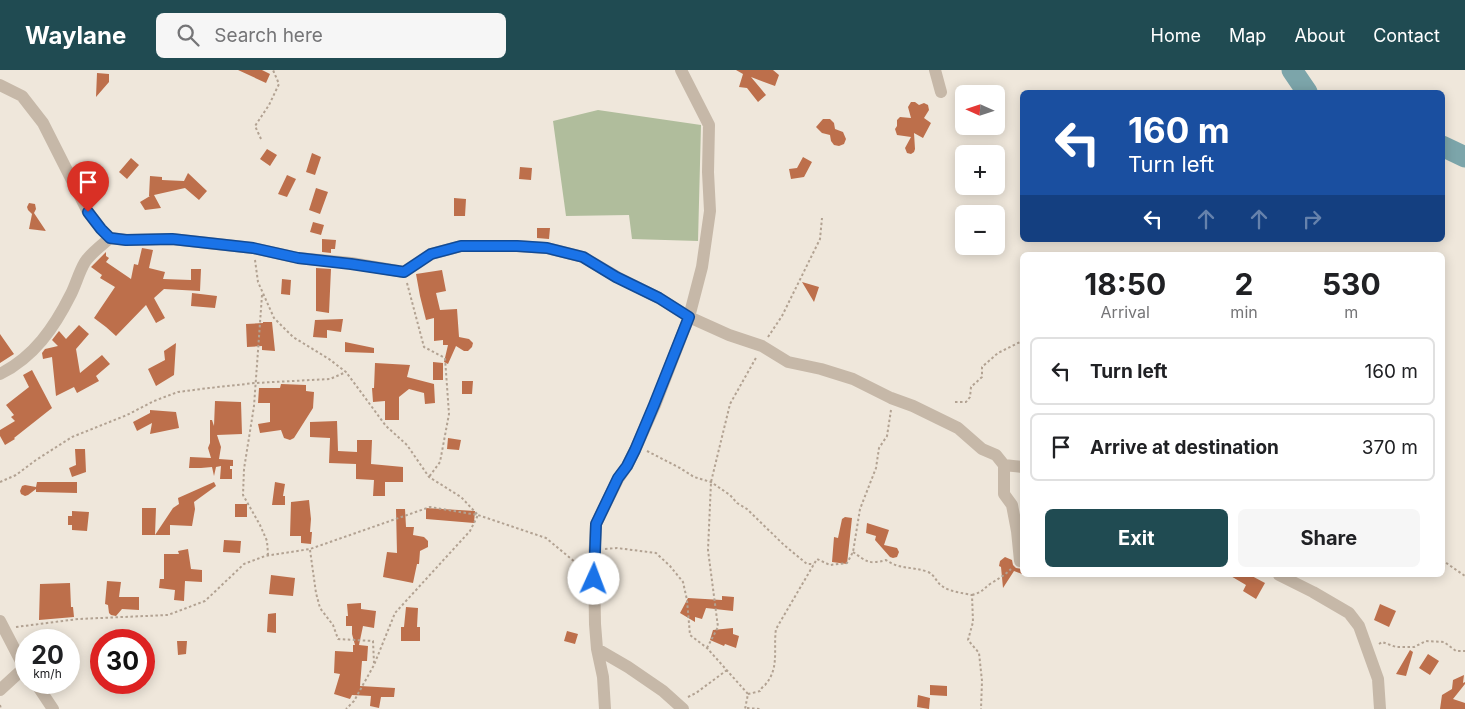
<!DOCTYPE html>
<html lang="en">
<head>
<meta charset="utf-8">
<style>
  body { margin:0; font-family:Inter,sans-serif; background:#f6f6f6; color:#202124; height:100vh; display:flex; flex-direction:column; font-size:19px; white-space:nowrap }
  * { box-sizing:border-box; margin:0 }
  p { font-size:16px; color:#757577 }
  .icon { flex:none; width:28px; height:28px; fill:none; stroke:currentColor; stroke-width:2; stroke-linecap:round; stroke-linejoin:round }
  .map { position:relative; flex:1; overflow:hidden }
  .drawer { position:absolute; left:1020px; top:182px; width:425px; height:325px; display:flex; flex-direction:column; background:#fff; border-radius:8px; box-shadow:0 2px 12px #0003 }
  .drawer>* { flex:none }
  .guide { position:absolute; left:1020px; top:20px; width:425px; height:152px; border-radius:8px; box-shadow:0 2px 12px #0003; background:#1a4fa0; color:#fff; overflow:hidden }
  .needle { width:32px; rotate:273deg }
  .tools { position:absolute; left:955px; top:15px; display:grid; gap:10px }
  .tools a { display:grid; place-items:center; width:50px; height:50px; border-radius:8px; background:#fff; box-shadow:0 2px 12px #0003; font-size:25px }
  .speed { position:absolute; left:15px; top:559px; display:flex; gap:10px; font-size:25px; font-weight:700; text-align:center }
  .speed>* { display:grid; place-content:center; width:65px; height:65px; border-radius:50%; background:#fff; box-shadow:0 2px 12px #0003; line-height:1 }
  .speed small { font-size:12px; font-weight:400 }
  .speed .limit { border:8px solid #d22; background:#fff; color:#111 }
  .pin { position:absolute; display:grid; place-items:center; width:42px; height:42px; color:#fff; margin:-51px -21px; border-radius:50% 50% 50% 0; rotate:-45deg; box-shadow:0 0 5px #0007 }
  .pin .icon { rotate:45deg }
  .me { position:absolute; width:55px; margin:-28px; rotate:2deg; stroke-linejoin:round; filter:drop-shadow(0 0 4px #0008) }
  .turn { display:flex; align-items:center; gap:18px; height:105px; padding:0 25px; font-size:22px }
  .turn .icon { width:65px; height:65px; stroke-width:2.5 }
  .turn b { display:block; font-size:35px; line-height:42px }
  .lanes { display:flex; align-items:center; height:48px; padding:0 25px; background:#0003; justify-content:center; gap:25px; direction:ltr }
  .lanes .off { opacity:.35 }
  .eta { display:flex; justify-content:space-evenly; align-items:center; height:85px; text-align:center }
  .eta b { font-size:30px; font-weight:700; line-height:35px }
  .cta { display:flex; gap:10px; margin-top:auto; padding:10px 25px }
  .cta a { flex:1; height:58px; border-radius:8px; background:#204b52; color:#fff; font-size:20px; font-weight:700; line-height:58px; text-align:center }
  .cta a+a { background:#f6f6f6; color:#202124 }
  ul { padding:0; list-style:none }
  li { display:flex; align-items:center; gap:15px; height:68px; margin:0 10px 8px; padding:0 15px; border:2px solid #e0e0e0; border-radius:8px }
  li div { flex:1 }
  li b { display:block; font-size:19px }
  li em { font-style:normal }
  header { display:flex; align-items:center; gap:30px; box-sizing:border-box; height:70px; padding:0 25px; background:#204b52; color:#fff }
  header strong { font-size:24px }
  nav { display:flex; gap:28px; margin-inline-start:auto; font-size:18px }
  .search { width:350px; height:45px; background:#f6f6f6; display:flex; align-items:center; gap:12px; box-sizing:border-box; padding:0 18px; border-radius:8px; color:#757577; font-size:19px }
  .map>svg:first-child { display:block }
  .green { fill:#b0bd9c }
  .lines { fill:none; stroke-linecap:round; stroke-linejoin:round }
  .river { stroke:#7ca5aa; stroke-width:21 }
  .building { fill:#bd6f4b }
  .path { stroke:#b2a292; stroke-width:2; stroke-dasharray:2.5 2.5; stroke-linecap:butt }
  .minor { stroke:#c6b8a8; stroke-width:12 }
  .route-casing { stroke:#114b97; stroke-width:12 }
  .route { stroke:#1a73e8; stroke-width:9 }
</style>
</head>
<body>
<header>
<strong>Waylane</strong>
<div class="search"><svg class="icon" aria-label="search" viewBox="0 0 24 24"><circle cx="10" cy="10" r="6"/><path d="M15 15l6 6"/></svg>Search here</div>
<nav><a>Home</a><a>Map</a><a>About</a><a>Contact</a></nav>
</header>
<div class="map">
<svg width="1465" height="639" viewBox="0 0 1465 639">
  <rect width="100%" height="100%" fill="#efe7db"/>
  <path class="green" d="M598,40l103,15 -3,116 -66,-2 -3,-24 -63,1 -13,-95z"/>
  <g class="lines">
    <path class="river" d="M1292,0l15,22
      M1442,76l23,11"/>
  </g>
  <path class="building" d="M238,0h24l8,4 -4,9z
    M736,0h37l6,5 -4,11 -24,-9 15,18 -8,7 -11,-14 -8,-1 4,-13z
    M97,3l12,1v8l-13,15z
    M911,32h4l4,3 5,-2 4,2 1,5 -5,8 7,5 -8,15 -9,-5 1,16 -1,3 -3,2 -4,-1 -2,-5 6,-11 -14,-2 -2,-6 2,-3v-6l3,-3 11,1 -3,-11z
    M823,49h7l4,4 1,6 8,3 3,7 -2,5 -5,2 -5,-1 -3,-4 -1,-6 -8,-2 -6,-6z
    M267,79l10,6 -7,11 -10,-7z
    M312,83l9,4 -6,18 -9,-3z
    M803,87l9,5 -8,15 -13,2 -2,-10 8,-1z
    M131,88l8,7 -12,14 -8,-7z
    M520,97l12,1 -1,12 -12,-1z
    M188,103l19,18 -8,9 -14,-12 -31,7 7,13 -16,2 -5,-8 10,-6h-1l1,-20 12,1v3l22,1z
    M287,105l9,4 -9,18 -9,-3z
    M316,118l12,4 -8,22 -11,-4z
    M454,128l12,1 -1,17h-11z
    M29,133l6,1 1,5 -2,4 12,18 -17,-2 3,-15 -4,-4 -1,-3z
    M313,152l11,3 -3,10 -11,-3z
    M537,158h13l-1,11 -12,-1z
    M322,169l14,1 -1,9h-4v4l-9,-1z
    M142,178l11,2 -4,18 16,4 -2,7 28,1v-11h10l-1,22 -36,-2 -10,9 11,20 -9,5 -10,-18 -30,31 -10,-9 -12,-9 21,-31 -15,-9 2,-3 -11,-8 15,-15v4l3,2 -3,4 25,17 3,-15 4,1z
    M316,198l15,1 -2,44 -13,-2z
    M442,200l4,21 -10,2 4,17 17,-1 2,28 10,2 4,4 -1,4 -4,4h-4l-8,-5 -8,18 -4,-2 4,-17h-5v-5l-9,1v-23l-8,2 -6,-24 -4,-22z
    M282,209l9,1 -1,15 -9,-1z
    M802,212l17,5 -5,15z
    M192,223l25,3 -2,12 -24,-2z
    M343,249l-2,13 -14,-2v8l-14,-1 2,-17z
    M263,252h9l3,29 -13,-1v-4l-15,1 -1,-23 17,-1z
    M79,255l10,9 -13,15 4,24 22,-18 8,9 -14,12 3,5 -22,12 -3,-6 -18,9 -4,-39 -9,2 -1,-6 3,-4 13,-3 -6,-6 7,-9 7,8z
    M0,264l14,20 -14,9z
    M345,272l29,6v5l-29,-1z
    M176,273l-2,32 -18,11 -8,-17 17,-9 -1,-9z
    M433,292l10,1v17h-10z
    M375,293l35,2 -3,12 27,7 1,19 -10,1 -1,-11 -15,-4 -10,8v23h-14v-19l-12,1 -1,-14h2z
    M32,300l20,38 -38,30 1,1 -10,6 -5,-9v-6l15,-9 -4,-4 3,-2 -8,-10 23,-18 -6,-12z
    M462,311h11l-1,13h-10z
    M281,314l25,1v6l8,1 -1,16 -19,30 -4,2 -6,-2 -3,-8 -21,3 -2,-9 12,-2v-19h-12l1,-15h21z
    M215,331l26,1 1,32 -25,1 4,12 -2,12 14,1v6h-3v3h2v10h-12l1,-13 -5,1 -2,9 -2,-9 -11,1h-12l1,-11 21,1 -3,-10 2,-5v-23h2l2,6z
    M150,340l26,2 3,16 -29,6 2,-11 -15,8 -4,-9 17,-9z
    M337,351l1,30 19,1v-12h15l-1,24 32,3v15h-18v14h-12l1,-16 -18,-1v-15l-27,-1 1,-25 -20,-1v-15z
    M448,368l13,2 -2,10 -12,-1z
    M75,379h10l1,23 -14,5 -3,-9 7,-3z
    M37,412h40v11l-41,-1v-3l-8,6 -3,1 -4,-2 -1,-3 2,-5 3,-1 11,2z
    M214,412l2,4 -22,16 1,7 -3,17 -22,-1v10h-15l18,-27 6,-4 -1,-6z
    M275,412l10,2 -2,12h2v9h-13z
    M309,430l2,19 -1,13h2l-1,12 -10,-1v-7h-11l1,-34z
    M235,434h12v13h-12z
    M142,438h14l-1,27h-13z
    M426,438l49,3 -1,12 -48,-4z
    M396,439h9l1,18h8l-1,8 11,2 4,4v6l-8,4 -1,13h-2l-4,19 -30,-6 4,-25 10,1z
    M72,441l17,1 -2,19 -15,-1v-5h-4v-9h4z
    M845,447l7,1 -5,46 -15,-2 2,-25 4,1 4,-19z
    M867,453l22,7 -5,15 13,3 2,4 -2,5 -4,1 -3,-1 -15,-17 1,-4 -10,-3z
    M224,470l17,1 -1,12 -17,-1z
    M188,479l3,20 11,1v12l-17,-1 -1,20 -10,-1 1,-10 -16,-2 1,-9h4v-25h15l-1,-3z
    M1005,487l7,3 1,5 3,3 6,1v5l-8,-3 -11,17 -2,-21 -2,-1 1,-5z
    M271,505l24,3 -2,18 -24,-2z
    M1229,505h21l15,8 -9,16 -13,-8 3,-6z
    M107,511l14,1 -2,15h20v13l-17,-1 -6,7 -5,-1 -2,-2 -1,-8 -3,-1z
    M70,513l1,24h2l1,10 -35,3 1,-36z
    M722,526l12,1 -1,14 -27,-3 -4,11 -7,-2v5l-15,-9 8,-15 34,2z
    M361,533v6l15,2 -2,17 -11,-2 -4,19 9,1 -1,15h-5l-2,25 35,2 -1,9h-13l-2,11 -9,-2 1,-10 -19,-1 -2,4 -16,-5 6,-20 -6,-1 1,-22 18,1v-7h2l-3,-11v-8h-6v-10h2l-1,-12z
    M1380,534l16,7 -7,16 -15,-7z
    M406,537l12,1 -1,19h3v14h-19v-14h3z
    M276,543v20l-9,-1 1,-18z
    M733,558v6l6,2 -3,12 -11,-4 -1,2 -14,-6 3,-10z
    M567,561l11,3 -3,10 -11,-3z
    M177,571h10l-1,13 -8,1z
    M1410,580l3,2 -7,24 -10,-2z
    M1428,584l11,7 -9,14 -11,-7z
    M1464,605l-1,8 2,-1v2l-12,15 12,4v6h-25l2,-14 10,-6 1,-9z
    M930,615l17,1v10l-17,-1z
    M918,625l12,3 -1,11 -12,-2z"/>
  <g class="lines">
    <path class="path" d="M261,69l-6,-13 14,-21 10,-21 -6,-14
      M255,190l3,22 16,36 19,19 36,22 17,13 40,54 21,19 22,32 32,20 17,18 -8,16 -75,82 -21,52 -20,36 -8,8
      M407,213l17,64 21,11 4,56 -9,48 -11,15
      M262,225l-8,111 -10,63 -1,26 17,30 7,16 1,13 -1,1
      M768,267l14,-21 38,-77 2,-21
      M955,332h11l4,-5 1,-10 11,-10v-10l16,-14 24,-12
      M647,381l33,17 14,9 17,5 19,13 7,8 10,6 37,36 23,19h7
      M0,412l16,-7 20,-15 36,-23 55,-22 27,-14 24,-9 31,-4 46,-5 75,-4 16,-7
      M605,479l12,-1 39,5 14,13 13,16 4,18 3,35 17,13 41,46 -3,15
      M310,480l6,43 4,15 13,17 5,14 35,2 1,22
      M853,482c13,9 15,13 33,8 14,10 26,6 42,12 7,3 8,10 14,14 8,6 21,7 30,9l1,27 -5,18 11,13 3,28 -1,28
      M1442,490l23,16
      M972,525c11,-3 11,-6 18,-11 8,-5 15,-9 21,-15
      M16,557l62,-8 90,-4 37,-14 39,-37 21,-8 45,-7 120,-42 48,8 68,23 35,29
      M1379,574l3,-2 14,5h18l12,-6 18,1 12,9h9
      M707,578l11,-21 -10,-77 3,-68 19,-78 27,-48
      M748,624c4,-1 9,-2 12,-3 0,-1 4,-6 5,-6 15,-17 8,-36 11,-56l38,-65 3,-5 13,6 17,-2 6,-11 7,-43 16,-41 3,-20 8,-12 4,-26
      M688,627l8,-4 31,-23
      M0,635l1,4
      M747,638l13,1"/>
    <path class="minor" d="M935,0l6,22
      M0,15l22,11 21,27 45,89 13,17 9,9 17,2 45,-1 81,9 45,10 53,5 53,9 27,-18 30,-8h56l30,2 36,9 34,20 42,21 30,19 40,18 33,11 26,16 33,7 32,10 38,19 22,8 45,22 24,21 14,6 8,10v29l8,11 5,26 3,30
      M0,304c34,-17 54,-46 71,-80 5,-10 8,-22 14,-32 6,-9 17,-17 25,-24
      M1004,395l18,2
      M1279,505l34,17 36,21 10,13 19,53 2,30
      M0,551l26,50
      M597,579l31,18 35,24 20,18
      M35,612l18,27
      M0,620l24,-22
      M605,639l-2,-32 -6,-28 -2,-25 -1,-62 2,-38 22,-45 9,-13 8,-16 20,-45 34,-88 13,-50 8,-56 -2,-39 1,-47 -28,-55"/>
  </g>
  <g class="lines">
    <g class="route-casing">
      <path id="route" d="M88,142l13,17 9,9 16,2 46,-1 81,9 45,10 53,6 53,8 27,-18 30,-8h56l30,2 36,9 33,20 43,21 30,19 -35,88 -19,45 -8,16 -9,12 -22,46 -2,55"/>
    </g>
    <use href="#route" class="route"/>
  </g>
</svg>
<div class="tools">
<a><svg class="needle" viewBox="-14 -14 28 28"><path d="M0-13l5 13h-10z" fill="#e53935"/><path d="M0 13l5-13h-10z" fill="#757577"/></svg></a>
<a>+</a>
<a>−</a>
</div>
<div class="speed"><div>20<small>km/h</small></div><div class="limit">30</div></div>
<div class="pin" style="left:88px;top:142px;background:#d93025"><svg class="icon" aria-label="arrive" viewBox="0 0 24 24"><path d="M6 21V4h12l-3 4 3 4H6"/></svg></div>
<svg class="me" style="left:594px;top:509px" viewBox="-20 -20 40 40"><circle r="19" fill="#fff"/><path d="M0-13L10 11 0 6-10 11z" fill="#1a73e8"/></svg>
<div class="guide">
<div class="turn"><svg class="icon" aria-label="left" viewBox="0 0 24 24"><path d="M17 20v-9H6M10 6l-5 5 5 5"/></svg><div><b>160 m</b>Turn left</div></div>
<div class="lanes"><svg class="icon" aria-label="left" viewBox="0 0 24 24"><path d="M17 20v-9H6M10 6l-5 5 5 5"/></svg><svg class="icon off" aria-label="ahead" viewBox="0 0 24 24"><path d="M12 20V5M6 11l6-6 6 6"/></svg><svg class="icon off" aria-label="ahead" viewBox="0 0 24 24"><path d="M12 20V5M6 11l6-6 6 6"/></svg><svg class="icon off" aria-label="right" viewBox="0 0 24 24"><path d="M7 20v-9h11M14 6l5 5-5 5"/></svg></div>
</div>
<section class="drawer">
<div class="eta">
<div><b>18:50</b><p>Arrival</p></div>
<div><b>2</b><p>min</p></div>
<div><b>530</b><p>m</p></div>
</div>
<ul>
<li><svg class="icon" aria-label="left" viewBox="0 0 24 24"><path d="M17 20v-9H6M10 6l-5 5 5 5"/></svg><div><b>Turn left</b></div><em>160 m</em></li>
<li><svg class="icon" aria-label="arrive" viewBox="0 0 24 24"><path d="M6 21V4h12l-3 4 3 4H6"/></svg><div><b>Arrive at destination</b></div><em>370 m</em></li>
</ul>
<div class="cta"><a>Exit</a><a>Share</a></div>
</section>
</div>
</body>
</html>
